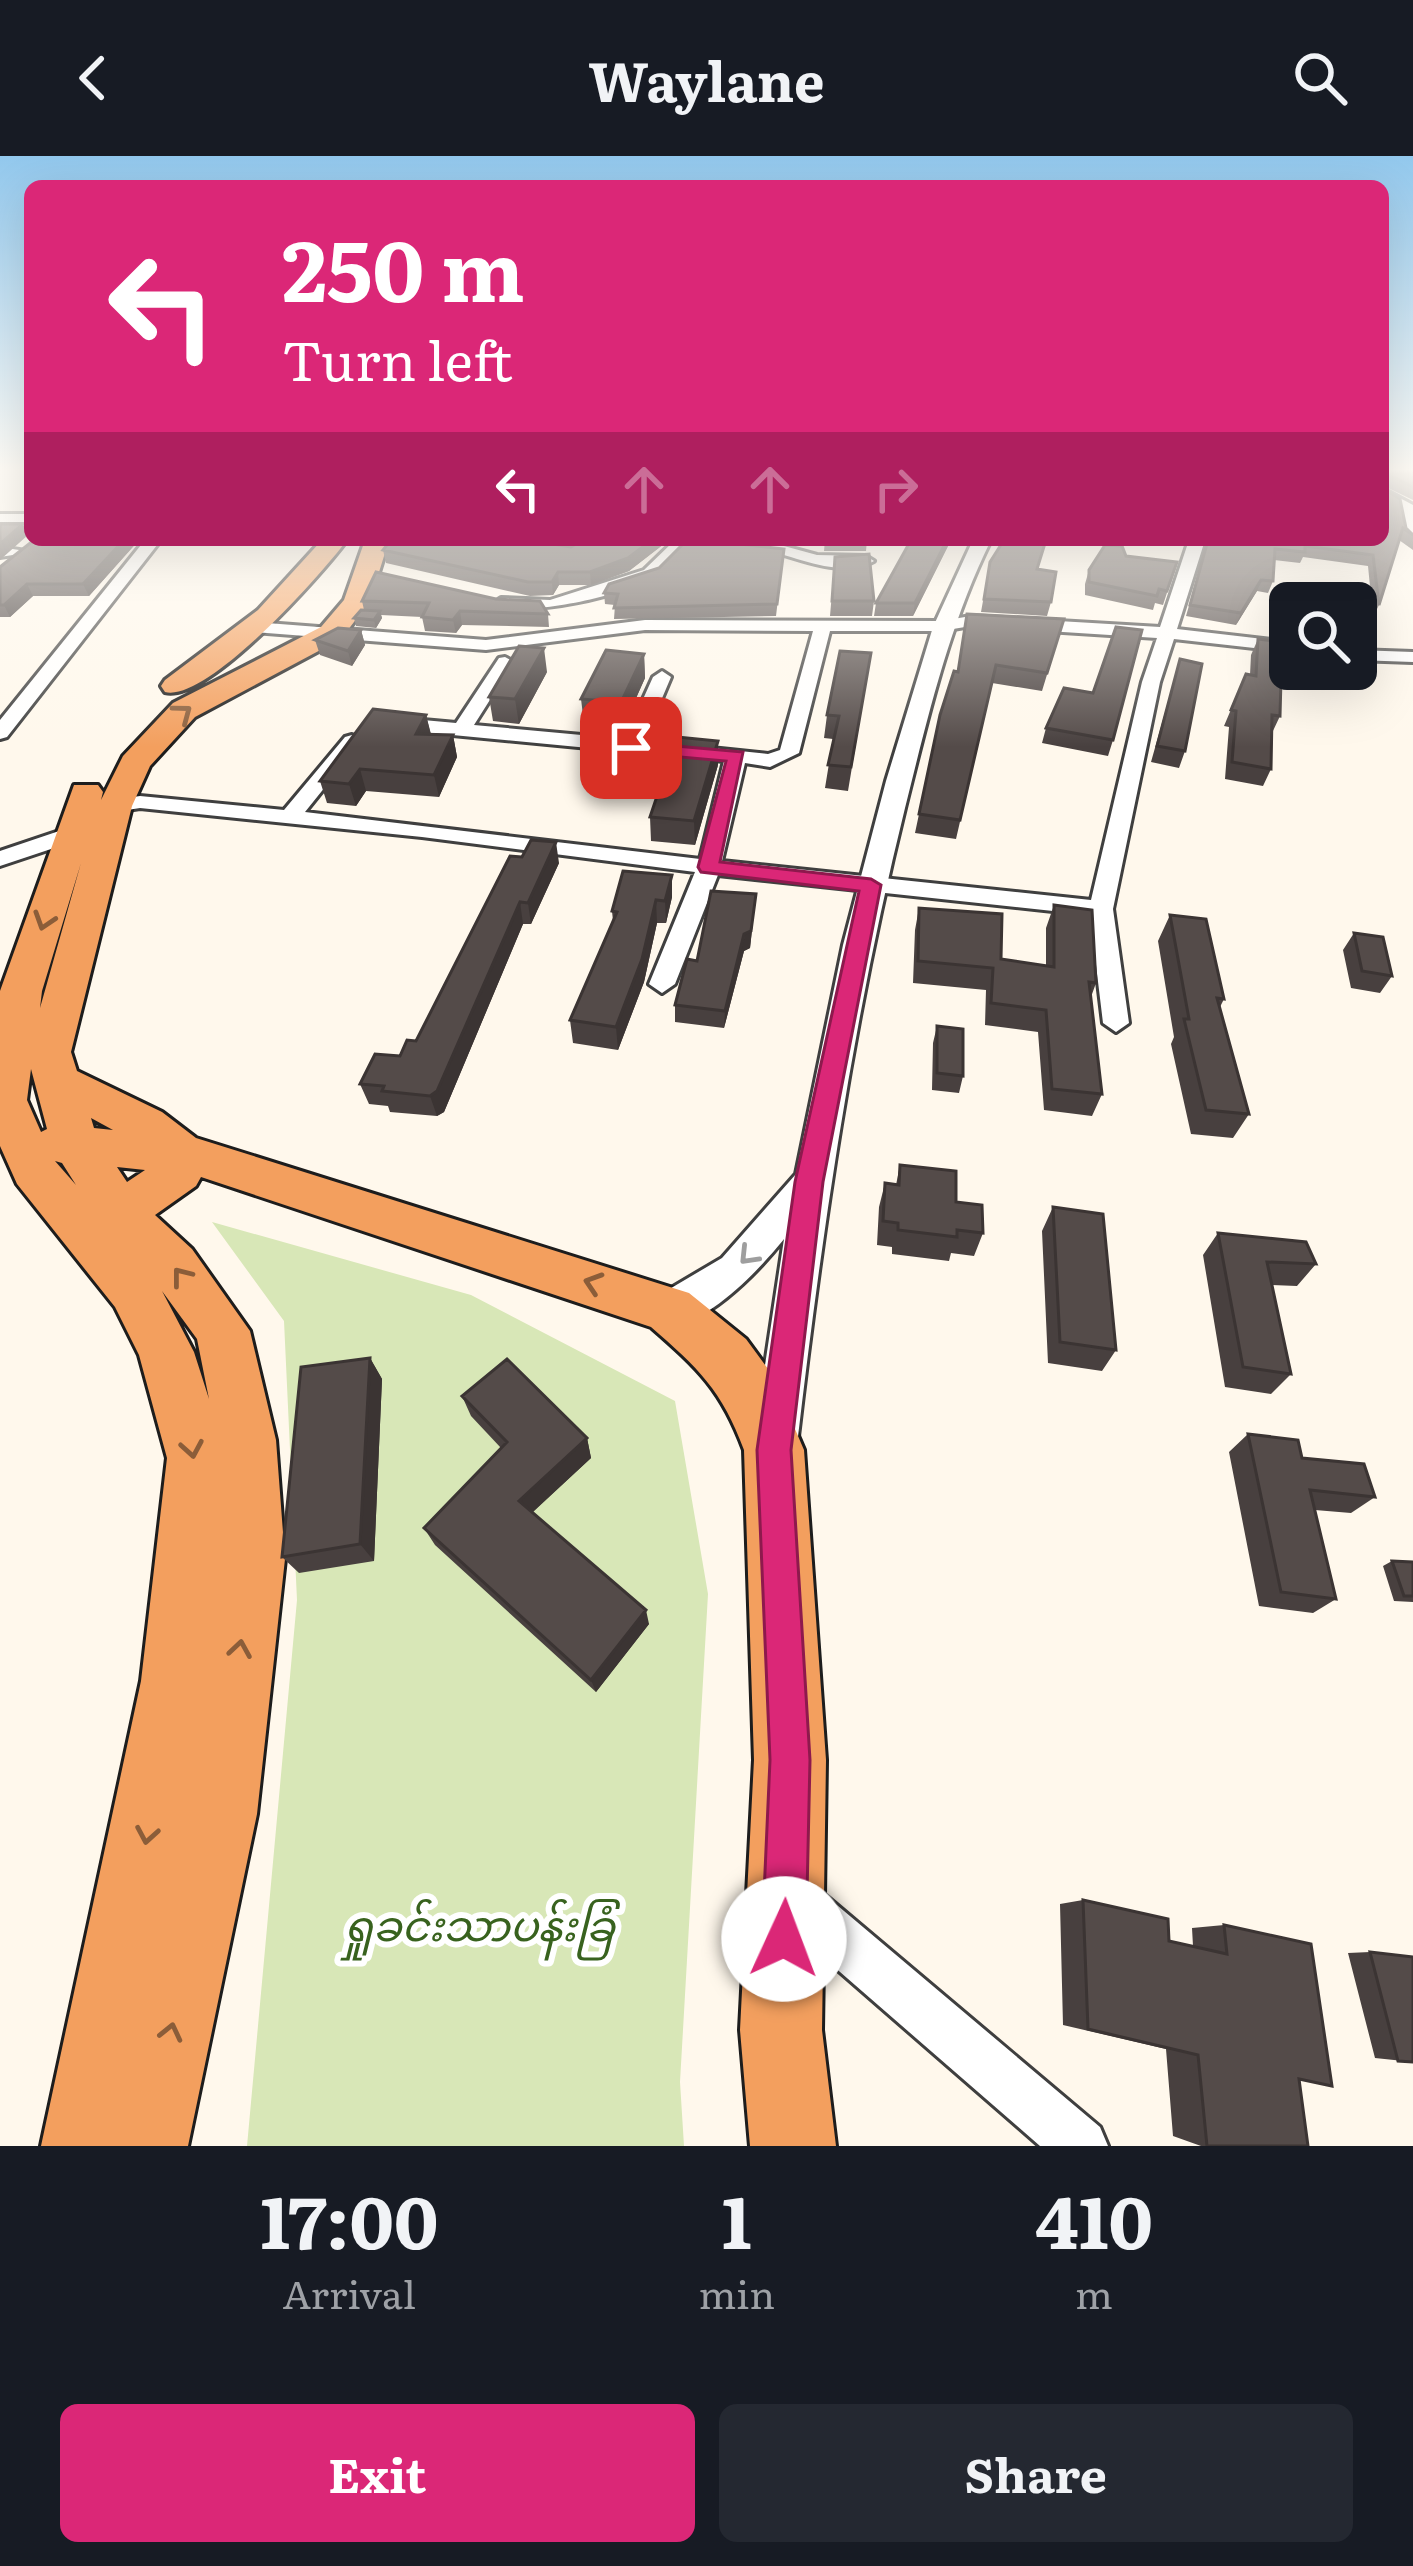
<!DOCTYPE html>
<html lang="en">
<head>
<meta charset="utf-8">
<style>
  body { margin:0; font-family:Literata,"Noto Sans Myanmar",serif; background:#242831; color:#f1f3f6; height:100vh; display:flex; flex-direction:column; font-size:45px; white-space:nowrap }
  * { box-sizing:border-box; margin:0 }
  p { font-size:39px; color:#9ea1a6 }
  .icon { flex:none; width:66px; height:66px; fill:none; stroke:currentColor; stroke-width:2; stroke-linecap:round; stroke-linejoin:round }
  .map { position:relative; height:1990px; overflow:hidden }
  .sheet { display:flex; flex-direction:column; background:#171b24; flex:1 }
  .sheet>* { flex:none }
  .hud { position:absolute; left:24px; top:24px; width:1365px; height:366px; border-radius:18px; box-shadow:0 12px 48px #0002; background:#db2777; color:#fff; overflow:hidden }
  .tools { position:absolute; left:1269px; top:426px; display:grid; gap:24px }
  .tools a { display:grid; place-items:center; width:108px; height:108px; border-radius:18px; background:#171b24; box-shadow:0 12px 48px #0002; font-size:60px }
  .pin { position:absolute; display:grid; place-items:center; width:102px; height:102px; color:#fff; margin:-51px; border-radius:24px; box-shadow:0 6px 18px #0006 }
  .me { position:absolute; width:132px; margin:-66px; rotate:2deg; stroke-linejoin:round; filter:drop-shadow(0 0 9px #0008) }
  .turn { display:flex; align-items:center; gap:42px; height:252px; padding:0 60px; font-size:54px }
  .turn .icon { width:156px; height:156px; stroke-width:2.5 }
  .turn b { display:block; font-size:84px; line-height:102px }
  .lanes { display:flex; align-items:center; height:114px; padding:0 60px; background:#0003; justify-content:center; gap:60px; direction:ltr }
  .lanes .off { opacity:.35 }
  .eta { display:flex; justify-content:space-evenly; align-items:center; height:204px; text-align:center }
  .eta b { font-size:72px; font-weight:700; line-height:84px }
  .cta { display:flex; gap:24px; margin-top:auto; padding:24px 60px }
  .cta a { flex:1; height:138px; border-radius:18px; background:#db2777; color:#fff; font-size:48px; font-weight:700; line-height:138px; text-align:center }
  .cta a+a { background:#242831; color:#f1f3f6 }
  header { display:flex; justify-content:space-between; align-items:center; height:156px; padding:0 60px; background:#171b24; font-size:54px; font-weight:700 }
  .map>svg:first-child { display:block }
  .green { fill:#d8e7b7 }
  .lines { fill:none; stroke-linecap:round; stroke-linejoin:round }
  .minor-casing { stroke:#3f3f3f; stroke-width:6 }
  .tertiary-casing { stroke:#3f3f3f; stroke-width:6 }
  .trunk-casing { stroke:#1d1d1d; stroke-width:6 }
  .minor { fill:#fff; fill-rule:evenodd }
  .tertiary { fill:#fff; fill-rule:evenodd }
  .trunk { fill:#f39f5e; fill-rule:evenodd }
  .wall { fill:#48403f }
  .shaded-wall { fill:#3b3433 }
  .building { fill:#544b49; stroke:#3b3433; stroke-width:3 }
  .oneway { stroke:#8b5d39 }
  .oneway2 { stroke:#9e9e9e }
  .route { fill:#db2777; stroke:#8e194d; stroke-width:3 }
  .labels { text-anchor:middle; stroke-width:12; stroke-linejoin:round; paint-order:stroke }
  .near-park-label { font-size:42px; font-style:italic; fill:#38621e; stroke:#fff }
</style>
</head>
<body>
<header><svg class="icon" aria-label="back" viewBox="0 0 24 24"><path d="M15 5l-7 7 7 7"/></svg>Waylane<svg class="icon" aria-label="search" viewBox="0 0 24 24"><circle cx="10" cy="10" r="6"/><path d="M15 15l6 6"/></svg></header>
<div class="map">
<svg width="1413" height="1990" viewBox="0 0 1413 1990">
  <rect width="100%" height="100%" fill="#fff8ec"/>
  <path class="green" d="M212,1066l259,73 204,106 33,193 -28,488 4,64h-437l50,-546 -13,-279z"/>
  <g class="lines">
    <g class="minor-casing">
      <path id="minor" d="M1383,333l30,16v38l-8,-5 -6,-31 -16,-8z
        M0,358h30v8h-30z
        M145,384h16l-154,197 -7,2v-19z
        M675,384h87l55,15 49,1 8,5c-31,19 -79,-5 -112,-12 -24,-4 -52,-2 -77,-2 -12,7 -17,18 -27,27 -24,20 -138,46 -165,29l8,-5 49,2 94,-30z
        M1189,384h16l-28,89 113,13v10l-116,-13 -14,43 -47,227 16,114 -13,9 -13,-9 -13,-108 -372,-40 -43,109 -13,9 -13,-9 46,-112 -273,-35 -282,-29 -19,3 -40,28 -81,27v-15l65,-22 42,-28 33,-5 144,14 61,-73 7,-2 10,6 -57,71 395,47 24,-98 -334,-32 -10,-6 10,-6 66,6 43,-65 6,-1 9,5 -40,63 151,14 28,-62 9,-6 9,6 -27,64 124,13 12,-4 33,-119 -168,-1 -159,20 -232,-18 -9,-5 9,-5 232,18 159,-20 296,1 30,-5 189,11zM971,470l186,12 -15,44 -51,218 -369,-39 23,-98 25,4 29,-14 31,-122h111z
        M0,391l32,5 -32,5z
        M1356,494l57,2v10l-57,-2z
        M795,1721l17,7 288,243 8,19h-68l-262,-228 -7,-17 7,-17z"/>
    </g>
    <g class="tertiary-casing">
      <path id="tertiary" d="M973,384h18c-42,85 -63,176 -86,268 -52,210 -83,423 -108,637l-6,15 -16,6 -16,-6 -6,-15 31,-206c-24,30 -87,99 -128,84l-6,-13 6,-13 66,-39 74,-84 47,-229 43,-164 47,-154z"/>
    </g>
    <g class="trunk-casing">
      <path id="trunk" d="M322,384h25c-26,35 -140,163 -182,152l-4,-6 4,-6 93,-70z
        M365,384h24l-19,61 -29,38 -146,78 -45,49 -18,40 -61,246 6,19 85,41 34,26 493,155 57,46 25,34 33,77 22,310 -4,270 14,116h-86l-10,-116 14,-270 -10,-310c-22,-60 -46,-82 -93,-123l-450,-150 -5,9 -41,29 37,34 58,82 26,109 9,119 -28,255 -69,332h-147l100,-465 26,-223 -28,-103 -24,-48 -98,-123 -17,-38v-155l74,-206h24l5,7 -2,8 22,-44 50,-53 148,-76 23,-27zM81,707l-41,145 2,-17zM31,913l16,60 -6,3 -14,-32zM91,962l22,12 -19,-2zM55,1005l7,2 14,22zM117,1011l28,3 -18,12zM162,1135l35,48 12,60 -15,-47z"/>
    </g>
    <use href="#minor" class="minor"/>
    <use href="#tertiary" class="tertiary"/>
    <use href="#trunk" class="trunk"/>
  </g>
  <path class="wall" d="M1383,312h30v32l-29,-14 -1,2 23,40 7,5v17l-14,-10 -20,65 -6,12 -5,-51 -65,-9 -3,6 -26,-3 -1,21 -5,12 -11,-2 -21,34 -50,-9 22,-76z
    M139,384l-50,56h-56l-23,21h-10v-50z
    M546,384h123l-40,31 -38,14h-32l-6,10 -23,1 -144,-33 -3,-13 191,-4z
    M741,384v5l43,4 -8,67 -162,3 1,-14 -10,-1 -1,-11z
    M825,384h42l-1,11h-42z
    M911,384h40l-38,76h-39l2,-13z
    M1126,400l51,6 -14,43 -8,-2 -2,7 -68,-15v-11l4,-14z
    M835,401l39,44 -2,15h-42z
    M990,406l48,7 13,33 -4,14 -66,-4z
    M376,416l172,42 1,13 -87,-2 -6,8 -31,-2 -3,-14 -41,-2 1,3 -6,10 -20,-2 -2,-8 10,-8 -2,-9z
    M1064,463l-22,72 -50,-8 -36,156 -41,-6 25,-118 17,-43z
    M361,474l4,15 -13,21 -32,-11 -5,-15z
    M1258,483l22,77 -8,17 -1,36 -8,17 -38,-7 4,-52 -5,-1 22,-52 4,1 1,-20z
    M871,497l-23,138 -23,-3 8,-49 -9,-1 3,-23z
    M644,498l1,24 -25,56 -27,-3 -1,-7 -8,-1 -3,-24z
    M1180,503l5,92 -6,17 -28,-6z
    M547,516l-28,52 -26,-3 -4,-24z
    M426,559l5,19 22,1 4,22 -18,40 -73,-6 -10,15 -29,-3 -7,-22z
    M1046,572l67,12 -5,16 -66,-13z
    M718,609l-23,80 -44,-4 -1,-24z
    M510,700l49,7 -28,61h-8l-79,188 -7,4 -47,-4 -2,-6 -19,-2 -9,-20 40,-28 16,-15z
    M672,719v22l-6,26h-9l-13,59 -26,68 -45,-7 -3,-23 43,-99 -1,-10z
    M756,738l-6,54 -6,3 -20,77 -49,-6v-17z
    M1054,749l42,78 -5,14 11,97 -10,22 -48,-6 -6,-78 -53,-7 1,-35 -73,-7 2,-53 4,-22 82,51 45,7v-38z
    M1170,759l54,84 -4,8 29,107 -16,24 -42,-4 -20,-90 3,-7 -16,-96z
    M1354,777l38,43 -12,17 -29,-5 -8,-38z
    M937,870l26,50 -4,17 -27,-3 1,-47z
    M900,1009l56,37 27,31 -9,23 -23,-3 -2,8 -57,-7v-7l-15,-2 2,-38 6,-24 11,2z
    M1053,1051l63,143 -14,21 -54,-8 -6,-132z
    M1218,1077l98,31 -19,22 -25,-1 19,89 -20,20 -46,-7 -22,-132z
    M370,1202l12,21 -8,182 -75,12 -17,-16z
    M462,1240l125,42 4,20 -58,54 116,112 -53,68 -161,-147 -11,-17 77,-80 -30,-32z
    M1248,1278l54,24 73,39 -24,16 -36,-3 21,89 -23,14 -54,-7 -30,-154z
    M1392,1405l21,1v40l-19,-1 -11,-35z
    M1083,1744l86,41 24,5 -1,-18 32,-3 108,161 -33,-6 9,66h-107l-28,-10 -7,-87 -103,-24 -3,-121z
    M1370,1796l43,110 -38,-4 -27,-105z"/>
  <path class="shaded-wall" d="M23,368l5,11 -28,25v-16z
    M124,384h15l-50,56 -6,-12z
    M652,384h17l-40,31 -38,14 -1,-13z
    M947,384h4l-38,76 2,-13z
    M558,416l1,13 -6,10 -1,-13z
    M1261,424l-4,11 -21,34 5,-12z
    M27,428l6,12 -23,21 -6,-12z
    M380,455l2,7 -6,10 -2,-8z
    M460,455l2,14 -6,8 -3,-13z
    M361,474l4,15 -13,21 -4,-15z
    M544,492l3,24 -28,52 -4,-25z
    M644,498l1,24 -25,56 -2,-25z
    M426,559l5,21 -15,-2z
    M453,579l4,22 -18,40 -5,-22z
    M718,585v24l-23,80 -1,-24z
    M360,613l6,22 -10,15 -7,-22z
    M556,686l3,21 -28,61 -3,-21z
    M672,719v22l-6,26 -1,-22z
    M756,738l-6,54 -6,3 -20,77 1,-17z
    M656,744l1,23 -13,59 -26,68 -2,-23z
    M520,746l3,22 -79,188 -7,4 -7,-20z
    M370,1202l12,21 -8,182 -14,-17z
    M587,1282l4,20 -65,60 -7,-17z
    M646,1454l3,14 -53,68 -5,-12z"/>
  <path class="building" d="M1383,312h30v19l-26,-13 -4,14 17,11 6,29 7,7 -10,-7 -24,77 -6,-50 -68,-9v6l-30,-3 -2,32 -12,-1 -20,33 -51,-8 18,-65h175z
    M0,368h23l-23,20z
    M34,384h90l-41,44h-56l-23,21h-4v-38z
    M391,384h137l43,7 12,-7h69l-24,18 -38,14h-32l-6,10h-24l-145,-32z
    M687,384h54l-2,4 45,5 -7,55 -163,4 4,-14 -14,-1 5,-9 50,-16z
    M911,384h36l-32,63h-39z
    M1004,384h42l-9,29 19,3 -5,30 -67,-3 6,-37z
    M1105,389l17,1 4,10 51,6 -10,29 -8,-2 -2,7 -68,-14v-12z
    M869,398l5,47h-42l3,-44z
    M376,416l120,27 44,2 8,13 -88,-3 -7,9 -31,-3 7,-14 -67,-2z
    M361,454l19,1 -6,9 -20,-2z
    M967,458l97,5 -17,54 -51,-8 -36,155 -41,-6 21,-99 14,-44 4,1z
    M1116,471l26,3 -29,110 -67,-12 18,-40 29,5z
    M338,472l23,2 -13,21 -33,-11z
    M1258,483l24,3 -2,74 -8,-1 -1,54 -39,-7 4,-51 -5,-1 15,-36 10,2z
    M519,490l25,2 -29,51 -26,-2z
    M606,494l38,4 -26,55 -27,-2 3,-7 -13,-1z
    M840,495l31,2 -20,114 -23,-2 11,-49 -12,-1z
    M1180,503l22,5 -17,87 -28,-5z
    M373,553l53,6 -10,19 37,1 -19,40 -74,-6 -11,15 -29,-3z
    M677,581l41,4 -24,80 -44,-4z
    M531,684l25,2 -28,61 -8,-1 -83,189 -7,5 -48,-5 2,-5 -24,-2 15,-30 25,2 7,-16 9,1 94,-185 12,1z
    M623,715l49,4 -7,26 -9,-1 -14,59 -26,68 -46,-7 47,-108 -5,-1z
    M711,735l45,3 -5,37 -7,3 -19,77 -50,-6 12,-46 10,2z
    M1054,749l38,5 4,73 -7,-1 13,112 -50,-5 -6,-79 -55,-7 2,-35 -75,-7 1,-53 83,6 -1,45 53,8z
    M1170,759l36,4 18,80 -7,-1 32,116 -43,-4 -22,-91h5z
    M1354,777l29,4 9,39 -30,-5z
    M937,870l26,3v47l-26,-3z
    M900,1009l56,6v31l26,3 1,28 -26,-3v7l-59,-7v-7l-15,-2 2,-38 14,2z
    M1053,1051l50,7 13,136 -56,-8z
    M1218,1077l88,9 10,22 -49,-2 24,112 -48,-7z
    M370,1202l-10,186 -78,13 19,-190z
    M507,1203l80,79 -68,63 127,109 -55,70 -167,-152 83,-86 -45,-46z
    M1248,1278l50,6 4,18 62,6 11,33 -65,-7 26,109 -55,-7z
    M1392,1405l21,1v34h-9z
    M1083,1744l85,19 1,22 58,13 -3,-29 87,19 21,142 -33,-7 9,67h-101l-9,-91 -110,-26z
    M1370,1796l43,5v105l-15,-1z"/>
  <defs><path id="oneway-chevron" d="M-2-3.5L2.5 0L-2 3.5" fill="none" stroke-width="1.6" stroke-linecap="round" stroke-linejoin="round" transform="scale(3)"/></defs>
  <g class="oneway">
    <use href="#oneway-chevron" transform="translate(183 557) rotate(-37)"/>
    <use href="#oneway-chevron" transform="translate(44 765) rotate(108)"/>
    <use href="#oneway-chevron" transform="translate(181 1120) rotate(-128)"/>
    <use href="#oneway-chevron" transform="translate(593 1127) rotate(-162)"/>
    <use href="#oneway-chevron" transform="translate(192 1293) rotate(80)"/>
    <use href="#oneway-chevron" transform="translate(240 1493) rotate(-81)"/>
    <use href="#oneway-chevron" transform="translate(147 1679) rotate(100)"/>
    <use href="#oneway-chevron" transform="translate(171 1876) rotate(-77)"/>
  </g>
  <use class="oneway2" href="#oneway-chevron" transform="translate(748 1100) rotate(134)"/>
  <linearGradient id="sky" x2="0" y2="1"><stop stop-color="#92c8ed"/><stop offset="0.53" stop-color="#fffcf6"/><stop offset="1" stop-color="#fffcf6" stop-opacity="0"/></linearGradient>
  <rect width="1413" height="591" fill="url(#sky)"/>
  <path class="route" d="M631,586l112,10 -23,110 151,17 10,6 -58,297 -32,268 19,310 -4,179 -6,16 -16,6 -16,-6 -6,-16 8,-179 -13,-310 38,-268 64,-291 -158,-19 -3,-5 28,-106 -102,-9v-8z"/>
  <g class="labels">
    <g class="near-park-label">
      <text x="478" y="1785">ရှုခင်းသာပန်းခြံ</text>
    </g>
  </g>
</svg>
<div class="tools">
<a><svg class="icon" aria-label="search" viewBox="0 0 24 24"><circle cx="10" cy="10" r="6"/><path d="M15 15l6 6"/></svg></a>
</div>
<div class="pin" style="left:631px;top:592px;background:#d93025"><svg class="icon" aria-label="arrive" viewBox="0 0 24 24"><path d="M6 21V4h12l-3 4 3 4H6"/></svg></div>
<svg class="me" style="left:784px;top:1783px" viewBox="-20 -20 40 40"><circle r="19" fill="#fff"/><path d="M0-13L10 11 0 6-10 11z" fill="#db2777"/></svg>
<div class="hud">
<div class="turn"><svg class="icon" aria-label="left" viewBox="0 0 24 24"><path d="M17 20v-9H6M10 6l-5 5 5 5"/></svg><div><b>250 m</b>Turn left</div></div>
<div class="lanes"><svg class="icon" aria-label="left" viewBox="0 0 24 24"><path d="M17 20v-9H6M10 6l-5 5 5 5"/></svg><svg class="icon off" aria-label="ahead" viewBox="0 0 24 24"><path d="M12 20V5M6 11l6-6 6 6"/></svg><svg class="icon off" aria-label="ahead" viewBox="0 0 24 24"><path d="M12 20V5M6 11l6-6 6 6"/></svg><svg class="icon off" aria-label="right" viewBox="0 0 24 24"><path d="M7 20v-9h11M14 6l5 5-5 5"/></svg></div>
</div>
</div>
<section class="sheet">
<div class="eta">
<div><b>17:00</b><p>Arrival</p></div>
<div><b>1</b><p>min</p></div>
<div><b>410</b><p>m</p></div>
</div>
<div class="cta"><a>Exit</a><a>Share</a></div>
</section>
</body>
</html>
